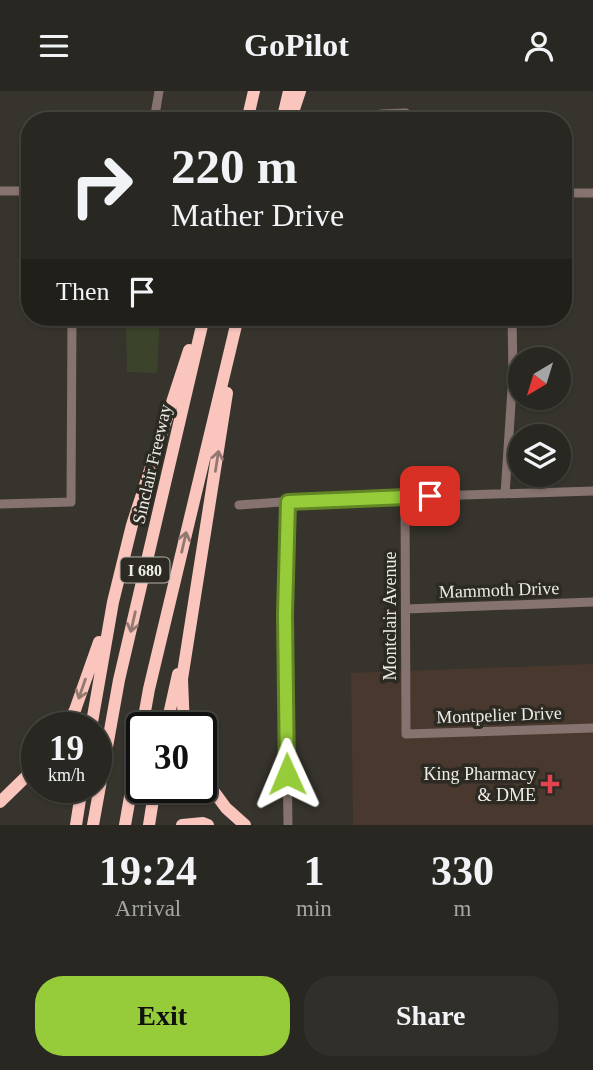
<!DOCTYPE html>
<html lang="en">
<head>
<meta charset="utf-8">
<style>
  body { margin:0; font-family:"Times New Roman",serif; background:#302f2a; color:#f1f3f6; height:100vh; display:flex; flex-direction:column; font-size:26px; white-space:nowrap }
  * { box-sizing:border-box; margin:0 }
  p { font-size:23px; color:#a5a5a5 }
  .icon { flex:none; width:38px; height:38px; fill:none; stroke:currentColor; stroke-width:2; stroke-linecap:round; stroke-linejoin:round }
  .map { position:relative; height:734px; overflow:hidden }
  .details { display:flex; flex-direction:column; background:#282721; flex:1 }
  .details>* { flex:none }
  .guide { position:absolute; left:21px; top:21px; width:551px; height:214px; border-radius:28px; box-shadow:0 2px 5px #0004,0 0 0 2px #44443f; background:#282721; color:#f1f3f6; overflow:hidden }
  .needle { width:46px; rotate:218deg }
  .controls { position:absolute; left:508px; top:256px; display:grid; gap:14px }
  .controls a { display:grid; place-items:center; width:63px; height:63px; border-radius:50%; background:#282721; box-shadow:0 2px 5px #0004,0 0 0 2px #44443f; font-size:35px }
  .speed { position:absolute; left:21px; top:621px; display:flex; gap:14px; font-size:35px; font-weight:700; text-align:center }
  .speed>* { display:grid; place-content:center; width:91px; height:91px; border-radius:50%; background:#282721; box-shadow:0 2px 5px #0004,0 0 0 2px #44443f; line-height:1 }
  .speed small { font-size:18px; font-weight:400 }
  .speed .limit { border:4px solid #111; border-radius:10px; background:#fff; color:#111 }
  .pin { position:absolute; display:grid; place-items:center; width:60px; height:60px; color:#fff; margin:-30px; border-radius:14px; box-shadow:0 4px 10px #0006 }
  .me { position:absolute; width:77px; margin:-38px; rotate:359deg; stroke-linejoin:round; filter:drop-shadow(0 0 5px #0008) }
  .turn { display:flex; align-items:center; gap:24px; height:147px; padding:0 35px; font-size:32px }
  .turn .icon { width:91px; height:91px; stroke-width:2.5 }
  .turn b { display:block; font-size:49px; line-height:60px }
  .then { display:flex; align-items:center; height:66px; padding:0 35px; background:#0003; gap:14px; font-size:26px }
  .eta { display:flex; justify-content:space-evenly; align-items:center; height:119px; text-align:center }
  .eta b { font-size:42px; font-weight:700; line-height:49px }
  .action { display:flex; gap:14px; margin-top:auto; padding:14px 35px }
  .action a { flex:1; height:80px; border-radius:28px; background:#96cc3a; color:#111; font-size:28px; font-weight:700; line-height:80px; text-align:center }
  .action a+a { background:#302f2a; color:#f1f3f6 }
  header { display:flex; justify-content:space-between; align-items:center; height:91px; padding:0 35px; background:#282721; font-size:32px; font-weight:700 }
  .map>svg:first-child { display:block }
  .commercial { fill:#49382d }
  .green { fill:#3b432a }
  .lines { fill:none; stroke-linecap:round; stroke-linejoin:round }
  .minor { stroke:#86726e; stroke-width:9 }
  .highway { stroke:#f9c5bd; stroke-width:12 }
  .oneway { stroke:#927870 }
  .route-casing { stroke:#628526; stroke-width:18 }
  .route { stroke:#96cc3a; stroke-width:12 }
  .health-dot { fill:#e0444e; stroke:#2c2a22; stroke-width:2.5 }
  .labels { text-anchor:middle; stroke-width:7; stroke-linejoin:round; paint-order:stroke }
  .shield { fill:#2c2a22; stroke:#b3b2ab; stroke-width:2 }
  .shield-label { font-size:16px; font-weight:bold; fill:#edece6 }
  .street-label { font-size:18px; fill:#edece6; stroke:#2c2a22 }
  .poi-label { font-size:18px; fill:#edece6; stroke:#2c2a22; text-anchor:end }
</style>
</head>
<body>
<header><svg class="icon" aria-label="menu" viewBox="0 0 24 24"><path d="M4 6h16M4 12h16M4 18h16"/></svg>GoPilot<svg class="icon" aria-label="person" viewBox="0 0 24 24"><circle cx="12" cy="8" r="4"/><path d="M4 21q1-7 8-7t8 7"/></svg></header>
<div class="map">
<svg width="593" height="734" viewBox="0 0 593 734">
  <rect width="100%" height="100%" fill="#36342c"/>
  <path class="commercial" d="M593,573v161h-240l-2,-152z"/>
  <path class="green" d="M126,226h34l-3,56 -30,-1z"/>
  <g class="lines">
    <path class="minor" d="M331,29h43
      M154,30l5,-30
      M373,30l8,-7 25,-1
      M0,100h30
      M564,102h29
      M505,403l8,-120 -1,-57
      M405,406l1,237 187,-6
      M288,411l-3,113 3,210
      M0,413l71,-2 1,-185
      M239,414l68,-5 286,-9
      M406,518l187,-7"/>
    <path class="highway" d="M247,30l7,-30
      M282,30l7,-30
      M290,30l10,-30
      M66,637l9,-18 24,-68
      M91,637l22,-126 19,-77 57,-175
      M142,637l7,-39 89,-372
      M166,637l12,-54
      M184,637l-2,-49 45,-286
      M201,683l25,34 19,17
      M0,711l37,-36
      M76,734l6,-38
      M93,734l26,-145 85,-363
      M125,734l17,-96
      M149,734l6,-38
      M182,734l21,-2 5,2"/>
  </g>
  <defs><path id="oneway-shaft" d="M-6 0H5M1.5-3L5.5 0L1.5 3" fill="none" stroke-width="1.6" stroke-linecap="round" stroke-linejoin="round" transform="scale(1.75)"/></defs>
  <g class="oneway">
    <use href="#oneway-shaft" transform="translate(217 370) rotate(-81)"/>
    <use href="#oneway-shaft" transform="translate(184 451) rotate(-77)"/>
    <use href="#oneway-shaft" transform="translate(133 531) rotate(103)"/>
    <use href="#oneway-shaft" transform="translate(82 598) rotate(109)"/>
  </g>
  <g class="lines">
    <g class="route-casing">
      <path id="route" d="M287,683l-2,-159 3,-113 142,-6"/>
    </g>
    <use href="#route" class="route"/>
  </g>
  <path class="health-dot" d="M546.5 682.5h7v7h7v7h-7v7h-7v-7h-7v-7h7z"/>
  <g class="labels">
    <rect class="shield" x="120.5" y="466.5" width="49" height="25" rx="5"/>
    <g class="shield-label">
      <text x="145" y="485">I 680</text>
    </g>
    <g class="street-label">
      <text transform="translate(152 373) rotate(-77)" y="6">Sinclair Freeway</text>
      <text transform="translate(499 499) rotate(-2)" y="6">Mammoth Drive</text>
      <text transform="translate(390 525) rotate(-90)" y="6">Montclair Avenue</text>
      <text transform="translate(499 624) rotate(-2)" y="6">Montpelier Drive</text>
    </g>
    <g class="poi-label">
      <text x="536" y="689">King Pharmacy<tspan x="536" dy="21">&amp; DME</tspan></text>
    </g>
  </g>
</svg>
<div class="controls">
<a><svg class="needle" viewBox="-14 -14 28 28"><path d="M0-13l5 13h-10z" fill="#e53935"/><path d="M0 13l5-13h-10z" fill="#a5a5a5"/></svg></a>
<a><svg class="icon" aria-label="layers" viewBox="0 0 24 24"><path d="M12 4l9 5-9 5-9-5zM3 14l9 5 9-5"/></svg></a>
</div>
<div class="speed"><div>19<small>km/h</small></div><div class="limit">30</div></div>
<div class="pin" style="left:430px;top:405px;background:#d93025"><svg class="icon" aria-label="arrive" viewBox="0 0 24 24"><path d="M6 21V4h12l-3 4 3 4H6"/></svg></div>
<svg class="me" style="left:287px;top:683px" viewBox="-20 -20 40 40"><path d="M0-17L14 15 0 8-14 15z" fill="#96cc3a" stroke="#fff" stroke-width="4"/></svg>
<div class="guide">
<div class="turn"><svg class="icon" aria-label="right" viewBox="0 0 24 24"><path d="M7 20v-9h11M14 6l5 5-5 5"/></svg><div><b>220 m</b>Mather Drive</div></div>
<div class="then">Then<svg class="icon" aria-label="arrive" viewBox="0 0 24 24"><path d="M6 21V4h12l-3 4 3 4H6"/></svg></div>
</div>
</div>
<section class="details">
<div class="eta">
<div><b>19:24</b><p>Arrival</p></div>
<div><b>1</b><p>min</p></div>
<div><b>330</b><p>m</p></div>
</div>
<div class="action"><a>Exit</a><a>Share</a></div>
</section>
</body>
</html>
